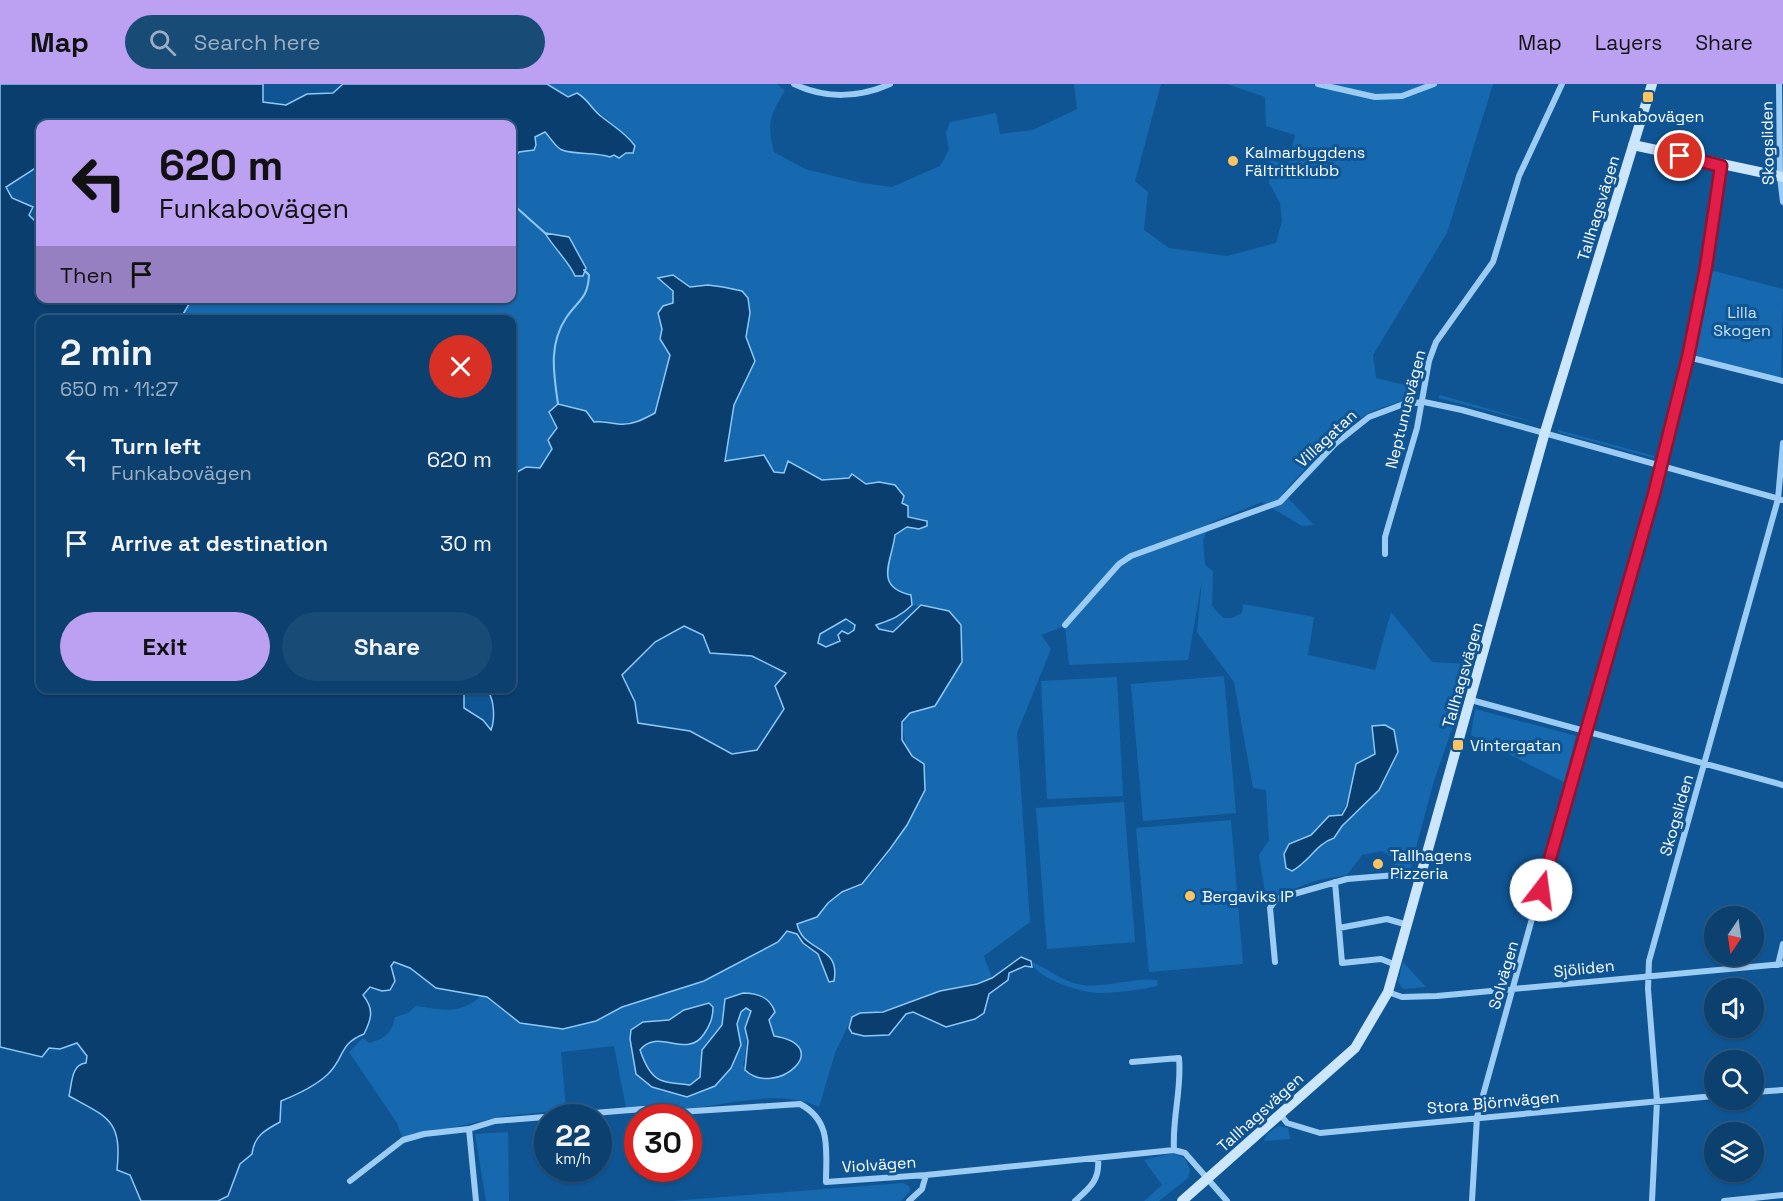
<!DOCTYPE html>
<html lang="en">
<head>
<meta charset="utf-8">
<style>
  body { margin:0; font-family:"Space Grotesk",sans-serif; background:#194b77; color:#f1f3f6; height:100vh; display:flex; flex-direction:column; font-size:22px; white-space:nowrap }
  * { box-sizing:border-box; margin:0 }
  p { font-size:20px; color:#9aafc3 }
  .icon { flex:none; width:33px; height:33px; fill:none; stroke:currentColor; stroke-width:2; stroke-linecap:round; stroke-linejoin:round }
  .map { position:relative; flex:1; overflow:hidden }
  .drawer { position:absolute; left:36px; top:231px; width:480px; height:378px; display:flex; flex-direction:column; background:#0b406f; border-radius:12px; box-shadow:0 2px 4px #0004,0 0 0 2px #2b5982 }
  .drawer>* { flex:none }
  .guide { position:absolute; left:36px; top:36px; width:480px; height:183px; border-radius:12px; box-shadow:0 2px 4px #0004,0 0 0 2px #2b5982; background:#bca0f2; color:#111; overflow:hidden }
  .needle { width:39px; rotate:193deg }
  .fabs { position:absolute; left:1704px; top:822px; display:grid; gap:12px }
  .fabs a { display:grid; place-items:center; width:60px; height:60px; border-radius:50%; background:#0b406f; box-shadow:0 2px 4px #0004,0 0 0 2px #2b5982; font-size:30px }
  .speed { position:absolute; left:534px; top:1020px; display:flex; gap:12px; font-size:30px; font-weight:700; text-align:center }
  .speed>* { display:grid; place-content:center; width:78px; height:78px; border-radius:50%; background:#0b406f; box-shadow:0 2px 4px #0004,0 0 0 2px #2b5982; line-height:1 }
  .speed small { font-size:15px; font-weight:400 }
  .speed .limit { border:9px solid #d22; background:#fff; color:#111 }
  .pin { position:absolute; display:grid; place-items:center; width:51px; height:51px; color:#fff; margin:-26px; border:3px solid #fff; border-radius:50%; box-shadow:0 2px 6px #0007 }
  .me { position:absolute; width:66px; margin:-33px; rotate:15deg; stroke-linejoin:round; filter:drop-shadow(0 0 4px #0008) }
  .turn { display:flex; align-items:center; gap:21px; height:126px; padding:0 24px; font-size:27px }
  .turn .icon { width:78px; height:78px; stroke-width:2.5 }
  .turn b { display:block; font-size:42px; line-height:51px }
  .then { display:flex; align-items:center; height:57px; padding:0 24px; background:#0003; gap:12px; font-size:22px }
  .round { display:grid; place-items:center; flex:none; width:63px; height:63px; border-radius:32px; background:#194b77 }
  .head { display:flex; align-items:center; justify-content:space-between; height:102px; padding:0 24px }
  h1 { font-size:36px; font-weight:800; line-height:45px }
  .action { display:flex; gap:12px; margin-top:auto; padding:12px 24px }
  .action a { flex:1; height:69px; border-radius:36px; background:#bca0f2; color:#111; font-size:24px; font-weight:800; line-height:69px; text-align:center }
  .action a+a { background:#194b77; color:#f1f3f6 }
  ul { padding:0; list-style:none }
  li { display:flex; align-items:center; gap:18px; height:84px; padding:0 24px }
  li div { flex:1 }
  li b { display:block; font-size:22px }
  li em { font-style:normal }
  header { display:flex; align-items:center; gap:36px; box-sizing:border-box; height:84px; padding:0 30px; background:#bca0f2; color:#111 }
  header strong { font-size:28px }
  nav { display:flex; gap:33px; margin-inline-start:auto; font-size:21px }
  .search { width:420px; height:54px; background:#194b77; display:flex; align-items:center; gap:15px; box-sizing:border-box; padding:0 21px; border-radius:33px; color:#9aafc3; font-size:22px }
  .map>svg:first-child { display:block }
  .green { fill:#1769af; fill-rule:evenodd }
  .water { fill:#093e6f; stroke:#8ec8f8; stroke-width:1.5; fill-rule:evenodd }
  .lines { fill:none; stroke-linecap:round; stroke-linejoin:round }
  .stream { stroke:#8ec8f8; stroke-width:2 }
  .street { stroke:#9cccf4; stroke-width:6 }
  .secondary { stroke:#cce6fd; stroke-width:10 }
  .route-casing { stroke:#92132f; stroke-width:15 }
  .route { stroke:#e11d48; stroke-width:10 }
  .poi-dot { fill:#ffc35f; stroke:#0f5594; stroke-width:2 }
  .labels { text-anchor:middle; stroke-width:6; stroke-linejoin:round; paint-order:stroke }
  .poi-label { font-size:16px; fill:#fff; stroke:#0f5594; text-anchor:start }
  .street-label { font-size:16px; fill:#fff; stroke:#0f5594 }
  .park-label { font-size:16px; fill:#c4e4fe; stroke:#0f5594 }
</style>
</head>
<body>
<header>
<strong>Map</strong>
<div class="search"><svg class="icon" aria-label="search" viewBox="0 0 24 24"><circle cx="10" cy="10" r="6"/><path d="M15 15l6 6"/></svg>Search here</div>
<nav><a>Map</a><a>Layers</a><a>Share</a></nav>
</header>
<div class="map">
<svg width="1783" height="1117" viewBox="0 0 1783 1117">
  <rect width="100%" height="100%" fill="#0f5594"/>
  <path class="green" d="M547,0h230l8,7c-16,25 -18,33 -11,61l31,17 57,14 30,4 48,-21 9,-16 -3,-17 4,-11 46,-9 4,21 33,-4 44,-21 -3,-25h87l-26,97 13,11 -4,38 25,18 58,8 49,-13 6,-22 -2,-18 -11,-20v-23l19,4 7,-29 -29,-9 -1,-29 -38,-13h266l-46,149 -74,122 3,23 41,10v5c-16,12 -36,12 -52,22 -31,22 -56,50 -82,78l31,32 -12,1 -40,-24 -52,21 -7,17 2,25 8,6 -1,35 11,12h9l10,-5 1,-9 71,13 -6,38 67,15 16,-58 41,50 38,2 -14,53 -23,67 -24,90h-13l-3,-16 -11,-7 -20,4 -15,20 -29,5 -47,17 -6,-4 -6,-38 10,-15 -3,-50 -13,-2 -19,-106 -37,-50 5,-52 -14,80 -119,5 -4,-39 -24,9 10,14 -34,84 13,189 -46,34 8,22c-47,12 -92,31 -140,39l-17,36 -16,54c-39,-18 -87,-3 -128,1 -22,2 -43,-2 -65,0l-12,-62 -53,6 5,58 -62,6 -101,23 -6,-16 -48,-71 14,-14 6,5c16,-4 23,-10 26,-26l13,-4 8,-7c26,4 46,9 66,-11l38,28 76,-2 26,-14 109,-41 47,-24 9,-11 10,2 6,10 15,11 11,28 5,-1c7,-33 -32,-30 -37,-57 24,-9 20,-13 37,-26 9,-6 21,-8 29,-15 25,-22 47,-63 62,-93 -7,-18 -32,-61 -17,-75 6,-6 19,-7 27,-9l10,-19 3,-76 -36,-6 -2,-10c-37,-8 -18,-34 -15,-60l12,-8 12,2 7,-8 -18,-4c-10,-21 -17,-37 -42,-33l-14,-10 -3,4 -27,2 -33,-18 -5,11 -10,-1 -11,-17 -39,7 10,-57 21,-44c-3,-7 -7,-15 -8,-23 -3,-18 9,-32 -5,-47l-52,-4 -17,-11 -14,3 14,12 1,12 -16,10 4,16 -2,10 10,15 -15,59 -17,8 -19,4 -14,-5 -11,2 -36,-17 -6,44 -12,20 -14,-2 -14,8v-155h-340l10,-4 10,-17 320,-1v-89l5,-1v-6c-10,-14 -8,-37 2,-50l14,-2 2,-13 10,-5 17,18 7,2 52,5 9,-5c-5,-26 -35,-41 -56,-57l-9,1zM569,153l17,31v4l-11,4c-5,-12 -17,-22 -24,-33zM1398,668l-19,38 -56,51 -21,25 -3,-27c47,-16 48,-31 57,-75l19,-10zM743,909h8l24,19 -6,8 15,56h-30l-11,-11c6,-17 -1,-35 8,-50l-2,-7 -3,-1 -8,11 -1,6 4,17 -10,27 -16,18 -28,11 -27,-7 -26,-30 -4,-21 5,-12 13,-6 21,-1 15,-10 29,4c-15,57 -52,9 -73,36 11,32 19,31 50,35 16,-8 9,-25 15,-39 3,-8 15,-13 17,-22 4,-10 1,-18 7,-27z
    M1714,187l69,18 -2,89 -85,-22 -2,-5 15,-76z
    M1440,311l97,28 -99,-25z
    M1558,346l96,26v2l-96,-26z
    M1224,592l12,137 -93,8 -12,-137z
    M1117,593l6,119 -76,3 -6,-118z
    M1475,625l101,27 -12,46 -93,-47z
    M1124,718l11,140 -88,7 -11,-141z
    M1231,736l12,144 -94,8 -13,-144z
    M1032,878c17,7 32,21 51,23 25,3 50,-8 74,-5l1,5c-9,5 -48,8 -60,8 -15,0 -64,-15 -66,-31z
    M1403,878l23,25 -23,2 -5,-7z
    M1278,1042l10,2 2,11 -26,2 3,-7z
    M508,1048l1,69h-23l-11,-67z
    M1173,1069l12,5 5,12 -2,8 -29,23h-15l18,-16 -18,-25z
    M903,1099l6,3 1,5 -9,10h-229z"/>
  <path class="water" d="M0,0h263v18l23,3 21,-11 26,-1 10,-9h204l21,13 9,-4c12,7 15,17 25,24 11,9 24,16 33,29l-2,7h-7l-7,5 -5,-3 -4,2c-15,-5 -34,-2 -48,-7 -6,-2 -12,-13 -17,-18l-10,5 1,8 -2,5 -15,2 -7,10v-38h-472v44l-3,-1 -31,20 6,11 21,9 -4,8 9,9 -2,18 4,8v48l152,1 -10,17 -10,3 -132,1v368l431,1 -7,6v13l19,12 8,10c4,-10 4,-35 -6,-41l27,-1v-213l14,-8 14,1 12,-19 -4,-9 9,-12 -8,-16 9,-8 28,7 8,11c10,-1 14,1 24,2 13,2 26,-5 37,-11l15,-58 -10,-16 2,-10 -4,-16 5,-7 10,-3v-12l-15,-13 15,-3 17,12 18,-2 15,2 19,4 6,7 2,15 -4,24 9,24 -21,44 -9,56 39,-6 10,17 10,1 4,-12 34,19 27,-2 3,-4 14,10 13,-2 16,3 9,11 -2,7 6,3v11l19,4v5l-8,3 -12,-2 -12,8c-3,26 -22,52 16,60l1,10c-12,12 -22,15 -36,20l3,4 14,3 28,-27 28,6 12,14 1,37 -27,44 -25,7 -8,9v18l10,16 12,8 1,26 -18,35 -17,24 -28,35 -20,8 -14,11 -11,14 -20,7c6,29 44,20 37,57l-5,1 -11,-28 -15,-11 -6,-9 -10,-3 -9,11 -74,39 -82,26 -26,14 -33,8 -43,-6 -33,-26 -51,-9 -26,-20 -16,-6 -3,4 4,15 -5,9 -8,1 -12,-4 -7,8c11,14 9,23 1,39 -26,10 -19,25 -37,41 -13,12 -31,20 -46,26l-1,21c-15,8 -26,14 -28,32l-12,10 -12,32 -10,5h-77l-11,-26 -13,-5c5,-50 -8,-52 -48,-74 3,-12 2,-32 17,-33l1,-7 -10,-13 -17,6 -11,-1 -7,9 -42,-10zM846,535l9,6 -1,5 -6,4 -6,-3 -4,4 2,6 -14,6 -8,-4 2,-9zM684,542l19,9 7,18 42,3 34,17 -11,13 9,23 -27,41 -25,4 -42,-23 -52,-8 -3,-21 -13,-27 33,-33z
    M545,149l24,4 17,31 -3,8h-8c-5,-13 -22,-29 -30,-43z
    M1385,641l9,5 4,22 -19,38 -37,36 -8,12c-18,6 -25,24 -42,33l-6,-3 -2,-14 5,-10 22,-9 18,-19 13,-1 5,-9 9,-42 19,-10 -3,-28z
    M1021,873l10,4 1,6 -7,-1 -16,7 -1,7 -19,14 -5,19 -9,6 -29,8 -33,-15 -7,2 -17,21 -25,1 -12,-3 -3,-5 3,-11 8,-4 23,-1 57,-21 37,-7 15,-6z
    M743,909c15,0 27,4 32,19l-6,8 5,16c63,10 1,63 -29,34l3,-29 -3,-13 6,-17 -5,-3 -5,4 -4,12 4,21 -10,23 -16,18 -28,11 -35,-10 -16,-13 -6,-35 1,-9 12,-8 26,-2 15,-10 25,-7 4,4c0,11 -3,18 -9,27 -17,26 -46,-7 -64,16 11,32 19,32 50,35l10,-8 2,-27 20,-25 3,-26z"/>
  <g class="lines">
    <path class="stream" d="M517,124l28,25
      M558,320c-4,-29 -10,-59 8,-86 12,-18 22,-19 23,-43l-5,-5"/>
    <path class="street" d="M794,0c31,15 65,14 96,0
      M1318,0l57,13 27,-1 32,-12
      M1779,0l1,93 3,25
      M1688,273l95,24
      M1385,470v-17l32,-109 12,-67 7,-19 57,-80 26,-86 43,-92
      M1065,541l54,-61 12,-8 149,-54 55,-58 34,-27 35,-13 20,-2 38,8 321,90
      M1471,616l312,85
      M1335,798l7,81 39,-4 15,6
      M1339,844l48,-9 21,6
      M1275,878l-5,-54 6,-9 71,-20 62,-5 12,4
      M1778,881l5,-21
      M1388,908l14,5 35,-1 346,-32
      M1132,978l47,-4c3,32 -7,59 -5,92
      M1754,1008l29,-2
      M1280,1030l7,9 33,10 394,-37
      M469,1045l7,72
      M350,1097l53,-41 21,-6 45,-5 26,-8 148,-12 36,3 121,-8c32,17 26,46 26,78l100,-7 248,-25 11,3 42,48
      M909,1117l13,-12 4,-14
      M1075,1117c15,-13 25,-21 23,-42
      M1472,1117l5,-84 107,-386 70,-237 44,-185 23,-143
      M1652,1117l5,-100 -9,-112 1,-28 129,-462 5,-56
      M1724,1117l59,-6"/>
    <path class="secondary" d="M1633,61l150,32
      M1182,1117l173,-153 33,-56 157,-560 107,-348"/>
  </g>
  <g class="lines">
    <g class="route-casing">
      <path id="route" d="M1541,806l113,-396 34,-137 18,-90 15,-101 -41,-10"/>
    </g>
    <use href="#route" class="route"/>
  </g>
  <g class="poi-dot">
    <rect x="1642" y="7" width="12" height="12" rx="3"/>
    <circle cx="1233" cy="77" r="6"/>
    <rect x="1452" y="655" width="12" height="12" rx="3"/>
    <circle cx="1378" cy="780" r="6"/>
    <circle cx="1190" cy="812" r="6"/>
  </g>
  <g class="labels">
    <g class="poi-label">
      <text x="1648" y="38" text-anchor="middle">Funkabovägen</text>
      <text x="1245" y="74">Kalmarbygdens<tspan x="1245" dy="18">Fältrittklubb</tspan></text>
      <text x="1470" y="667">Vintergatan</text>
      <text x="1390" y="777">Tallhagens<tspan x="1390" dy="18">Pizzeria</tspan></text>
      <text x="1202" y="818">Bergaviks IP</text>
    </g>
    <g class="street-label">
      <text transform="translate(1767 59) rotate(-91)" y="6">Skogsliden</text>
      <text transform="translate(1598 124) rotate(-73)" y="6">Tallhagsvägen</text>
      <text transform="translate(1405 325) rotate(-76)" y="6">Neptunusvägen</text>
      <text transform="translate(1326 354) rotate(-43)" y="6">Villagatan</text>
      <text transform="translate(1462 591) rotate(-74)" y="6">Tallhagsvägen</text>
      <text transform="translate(1676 731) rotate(-74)" y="6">Skogsliden</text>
      <text transform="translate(1584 884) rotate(-6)" y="6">Sjöliden</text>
      <text transform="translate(1503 891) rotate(-74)" y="6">Solvägen</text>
      <text transform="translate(1493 1018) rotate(-5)" y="6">Stora Björnvägen</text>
      <text transform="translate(1260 1028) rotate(-42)" y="6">Tallhagsvägen</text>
      <text transform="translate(879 1080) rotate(-4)" y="6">Violvägen</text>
    </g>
    <g class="park-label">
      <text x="1742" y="234">Lilla<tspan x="1742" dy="18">Skogen</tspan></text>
    </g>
  </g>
</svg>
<div class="fabs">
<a><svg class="needle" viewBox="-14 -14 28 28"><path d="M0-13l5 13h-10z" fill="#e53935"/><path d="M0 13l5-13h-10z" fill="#9aafc3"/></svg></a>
<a><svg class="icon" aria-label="sound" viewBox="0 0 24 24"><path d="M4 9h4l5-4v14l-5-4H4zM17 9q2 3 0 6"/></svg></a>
<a><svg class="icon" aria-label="search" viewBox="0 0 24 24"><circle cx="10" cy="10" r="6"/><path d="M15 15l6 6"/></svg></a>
<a><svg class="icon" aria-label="layers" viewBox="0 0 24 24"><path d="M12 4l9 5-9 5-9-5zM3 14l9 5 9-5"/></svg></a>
</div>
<div class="speed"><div>22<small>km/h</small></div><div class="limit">30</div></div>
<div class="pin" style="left:1680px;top:72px;background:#d93025"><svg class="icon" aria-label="arrive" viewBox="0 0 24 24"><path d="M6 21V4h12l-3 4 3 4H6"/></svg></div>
<svg class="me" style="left:1541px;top:806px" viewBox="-20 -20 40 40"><circle r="19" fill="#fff"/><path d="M0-13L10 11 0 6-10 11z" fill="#e11d48"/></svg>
<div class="guide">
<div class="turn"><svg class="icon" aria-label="left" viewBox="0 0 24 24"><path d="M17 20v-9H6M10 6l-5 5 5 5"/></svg><div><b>620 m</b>Funkabovägen</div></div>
<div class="then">Then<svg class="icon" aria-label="arrive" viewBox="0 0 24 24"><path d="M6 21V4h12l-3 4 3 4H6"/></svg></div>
</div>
<section class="drawer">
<div class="head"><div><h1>2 min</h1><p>650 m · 11:27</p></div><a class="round" style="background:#d93025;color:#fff"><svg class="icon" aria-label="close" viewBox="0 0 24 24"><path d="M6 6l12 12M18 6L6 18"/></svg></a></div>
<ul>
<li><svg class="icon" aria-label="left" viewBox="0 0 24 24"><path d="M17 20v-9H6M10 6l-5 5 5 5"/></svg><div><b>Turn left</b><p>Funkabovägen</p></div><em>620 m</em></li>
<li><svg class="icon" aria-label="arrive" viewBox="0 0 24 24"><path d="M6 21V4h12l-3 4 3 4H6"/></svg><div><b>Arrive at destination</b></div><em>30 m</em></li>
</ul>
<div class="action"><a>Exit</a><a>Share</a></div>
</section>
</div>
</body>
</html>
